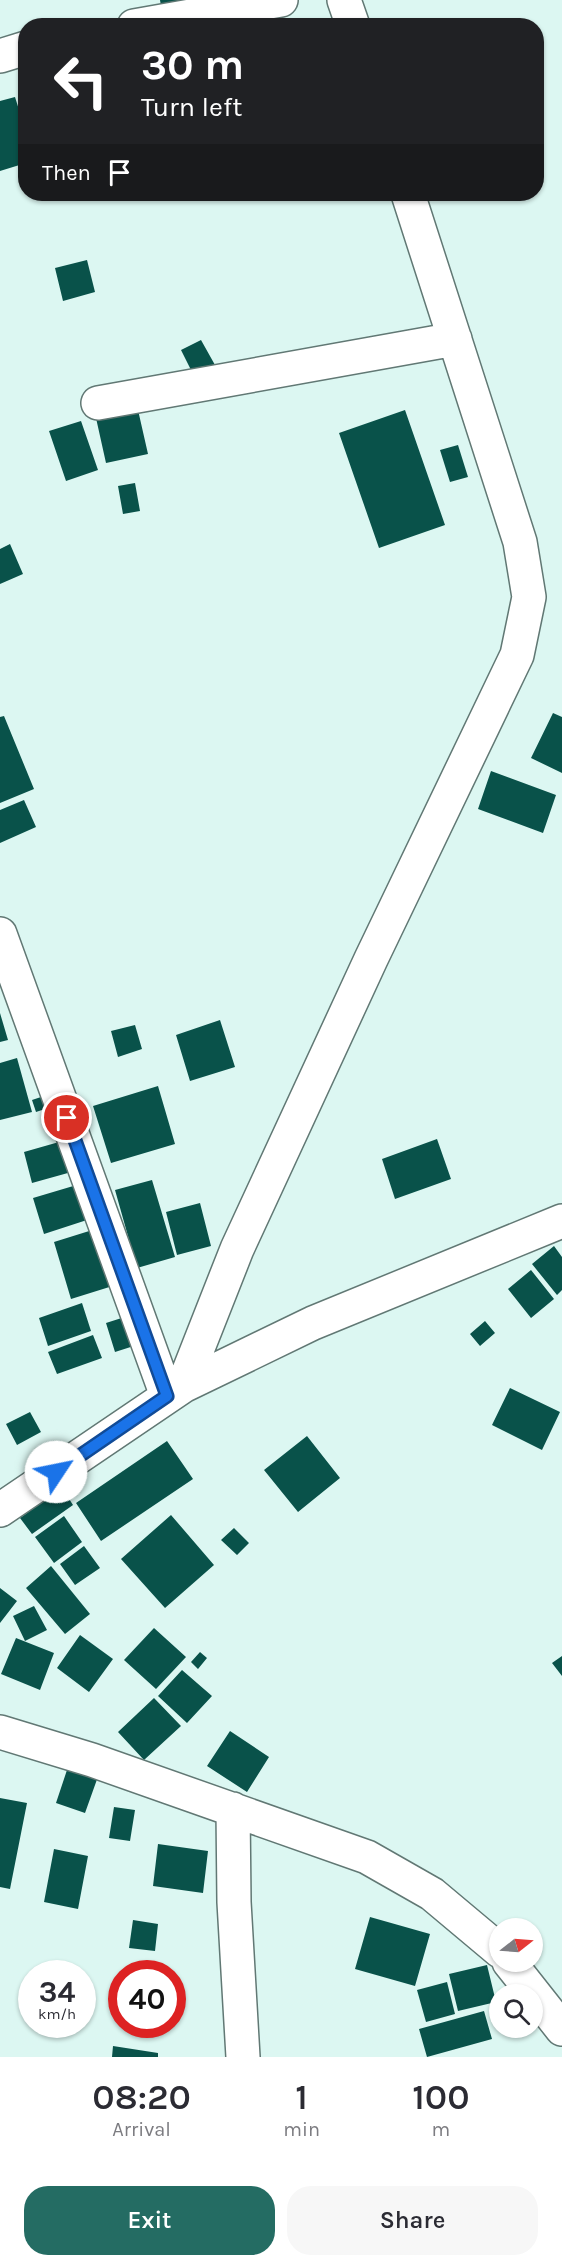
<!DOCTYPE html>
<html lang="en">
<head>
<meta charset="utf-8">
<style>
  body { margin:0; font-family:Karla,sans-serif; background:#f7f7f7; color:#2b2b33; height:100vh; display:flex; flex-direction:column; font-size:22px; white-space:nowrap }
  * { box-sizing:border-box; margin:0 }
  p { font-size:20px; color:#7c7c81 }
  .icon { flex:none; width:33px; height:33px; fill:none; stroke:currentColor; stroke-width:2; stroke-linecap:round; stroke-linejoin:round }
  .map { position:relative; height:2057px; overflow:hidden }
  .panel { display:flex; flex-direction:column; background:#fff; flex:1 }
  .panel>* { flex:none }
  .banner { position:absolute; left:18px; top:18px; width:526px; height:183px; border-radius:24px; box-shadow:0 2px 4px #0004; background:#202124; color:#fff; overflow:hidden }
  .needle { width:39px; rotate:73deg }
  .tools { position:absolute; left:489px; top:1918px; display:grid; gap:12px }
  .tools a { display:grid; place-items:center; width:54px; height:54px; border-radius:50%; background:#fff; box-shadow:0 2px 4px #0004; font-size:30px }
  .speed { position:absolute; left:18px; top:1960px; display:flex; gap:12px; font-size:30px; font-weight:700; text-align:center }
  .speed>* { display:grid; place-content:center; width:78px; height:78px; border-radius:50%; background:#fff; box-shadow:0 2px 4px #0004; line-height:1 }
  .speed small { font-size:15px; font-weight:400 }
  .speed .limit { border:9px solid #d22; background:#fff; color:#111 }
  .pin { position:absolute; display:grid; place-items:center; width:51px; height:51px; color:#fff; margin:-26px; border:3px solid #fff; border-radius:50%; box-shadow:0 2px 6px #0007 }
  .me { position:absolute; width:66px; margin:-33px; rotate:56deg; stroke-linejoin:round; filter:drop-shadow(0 0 4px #0008) }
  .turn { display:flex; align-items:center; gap:21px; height:126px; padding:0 24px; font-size:27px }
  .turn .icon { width:78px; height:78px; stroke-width:2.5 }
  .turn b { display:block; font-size:42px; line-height:51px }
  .then { display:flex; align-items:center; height:57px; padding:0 24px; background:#0003; gap:12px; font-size:22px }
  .eta { display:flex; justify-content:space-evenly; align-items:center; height:102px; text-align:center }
  .eta b { font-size:36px; font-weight:600; line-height:42px }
  .action { display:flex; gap:12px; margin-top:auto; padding:12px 24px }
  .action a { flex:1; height:69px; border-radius:24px; background:#246c63; color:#fff; font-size:24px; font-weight:600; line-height:69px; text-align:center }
  .action a+a { background:#f7f7f7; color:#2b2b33 }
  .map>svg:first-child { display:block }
  .building { fill:#09524a }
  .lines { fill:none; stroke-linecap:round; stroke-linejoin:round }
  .minor-casing { stroke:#617874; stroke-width:36 }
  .minor { stroke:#fff; stroke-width:33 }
  .route-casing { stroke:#114b97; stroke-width:15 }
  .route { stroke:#1a73e8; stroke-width:10 }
</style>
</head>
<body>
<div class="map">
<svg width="562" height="2057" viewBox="0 0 562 2057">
  <rect width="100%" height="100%" fill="#dcf7f2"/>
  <path class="building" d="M160,0h58l-56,12z
    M15,97l11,35v31l-26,8v-70z
    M87,260l8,32 -32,9 -8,-33z
    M201,340l14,25 -21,11 -13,-26z
    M138,410l10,44 -42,9 -10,-45z
    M405,410l40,115 -66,23 -40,-115z
    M81,421l17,49 -32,11 -17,-50z
    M458,445l10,32 -18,5 -10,-32z
    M135,483l5,28 -17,3 -5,-28z
    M10,544l13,30 -23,10v-35z
    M553,713l9,4v56l-31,-15z
    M4,716l30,73 -34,14v-86z
    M491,771l65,24 -13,38 -65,-24z
    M24,800l12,27 -36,16v-33z
    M0,1013l8,27 -8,2z
    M220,1020l15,47 -45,14 -14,-46z
    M135,1025l7,24 -24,8 -7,-26z
    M17,1058l15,54 -32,8v-57z
    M158,1086l17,58 -64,19 -18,-57z
    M44,1096l4,12 -12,4 -4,-12z
    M437,1139l14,40 -56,20 -13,-40z
    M66,1140l9,31 -43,12 -8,-31z
    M152,1180l23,77 -38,11 -22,-78z
    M80,1184l10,35 -46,15 -11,-36z
    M200,1203l11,43 -34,9 -11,-43z
    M102,1227l17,57 -48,15 -17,-57z
    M554,1246l8,11v33l-5,5 -25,-31z
    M531,1270l23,29 -23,19 -23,-29z
    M82,1303l9,28 -43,15 -9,-28z
    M131,1315l9,29 -25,8 -9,-29z
    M485,1321l10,12 -15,13 -10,-12z
    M93,1335l9,23 -45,16 -9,-22z
    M510,1388l50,24 -18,38 -50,-25z
    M30,1412l11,20 -24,13 -11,-21z
    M307,1436l33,42 -42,34 -34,-42z
    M167,1441l26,38 -92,62 -25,-38z
    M62,1488l11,17 -41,29 -12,-16z
    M171,1515l43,50 -49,43 -44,-49z
    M64,1516l18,26 -28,21 -19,-26z
    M234,1528l15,15 -12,12 -16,-15z
    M84,1546l16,22 -25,17 -15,-21z
    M51,1566l39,48 -25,20 -39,-46z
    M0,1588l17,13 -17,22z
    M34,1606l13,24 -22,11 -12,-25z
    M154,1628l32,29 -30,32 -32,-29z
    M80,1635l33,24 -24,33 -32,-24z
    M16,1638l38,15 -14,37 -39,-16z
    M200,1652l7,6 -9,11 -7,-7z
    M562,1656v20l-10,-13z
    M182,1670l30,26 -25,27 -29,-27z
    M154,1698l27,28 -37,34 -26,-28z
    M230,1731l39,26 -22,35 -40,-26z
    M70,1761l30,10 -15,42 -29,-10z
    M0,1798l27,5 -17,86 -10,-2z
    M114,1807l21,3 -5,31 -21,-3z
    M158,1844l50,7 -5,42 -50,-7z
    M54,1849l34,7 -10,53 -34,-7z
    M370,1917l60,17 -15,52 -60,-17z
    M133,1920l25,4 -3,27 -26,-3z
    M487,1965l9,37 -38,9 -9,-37z
    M447,1982l8,32 -29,8 -9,-32z
    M484,2011l8,28 -65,18 -8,-28z
    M113,2046l45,7v4h-46z"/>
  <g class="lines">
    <g class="minor-casing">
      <path id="minor" d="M344,0l9,26
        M134,26l147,-26
        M0,56l26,-8
        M98,403l357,-64
        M0,934l167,462
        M183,1386l54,-137 134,-290 146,-304 12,-58 -9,-55 -112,-348
        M0,1510l183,-124 130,-63 249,-102
        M0,1732l92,28 275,97 65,37 68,57
        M233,1809l1,93 9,155
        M509,1962l53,67"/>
    </g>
    <use href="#minor" class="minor"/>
  </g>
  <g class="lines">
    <g class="route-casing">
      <path id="route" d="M56,1472l111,-76 -100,-278"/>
    </g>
    <use href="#route" class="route"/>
  </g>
</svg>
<div class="tools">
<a><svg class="needle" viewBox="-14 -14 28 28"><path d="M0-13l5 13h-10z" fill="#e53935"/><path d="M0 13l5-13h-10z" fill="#7c7c81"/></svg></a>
<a><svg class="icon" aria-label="search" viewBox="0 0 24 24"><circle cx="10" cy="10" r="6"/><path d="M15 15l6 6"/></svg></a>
</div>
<div class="speed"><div>34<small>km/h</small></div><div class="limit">40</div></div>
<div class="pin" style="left:67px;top:1118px;background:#d93025"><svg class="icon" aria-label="arrive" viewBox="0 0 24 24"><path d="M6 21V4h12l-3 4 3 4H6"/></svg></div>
<svg class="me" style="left:56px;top:1472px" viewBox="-20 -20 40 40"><circle r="19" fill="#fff"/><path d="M0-13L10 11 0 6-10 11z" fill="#1a73e8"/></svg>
<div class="banner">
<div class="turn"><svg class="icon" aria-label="left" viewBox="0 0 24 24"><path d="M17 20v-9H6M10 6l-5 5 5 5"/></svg><div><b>30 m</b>Turn left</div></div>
<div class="then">Then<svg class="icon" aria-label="arrive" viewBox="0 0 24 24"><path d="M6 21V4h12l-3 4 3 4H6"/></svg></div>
</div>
</div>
<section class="panel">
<div class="eta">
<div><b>08:20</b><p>Arrival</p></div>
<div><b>1</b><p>min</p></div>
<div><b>100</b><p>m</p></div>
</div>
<div class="action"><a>Exit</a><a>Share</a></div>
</section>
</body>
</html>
